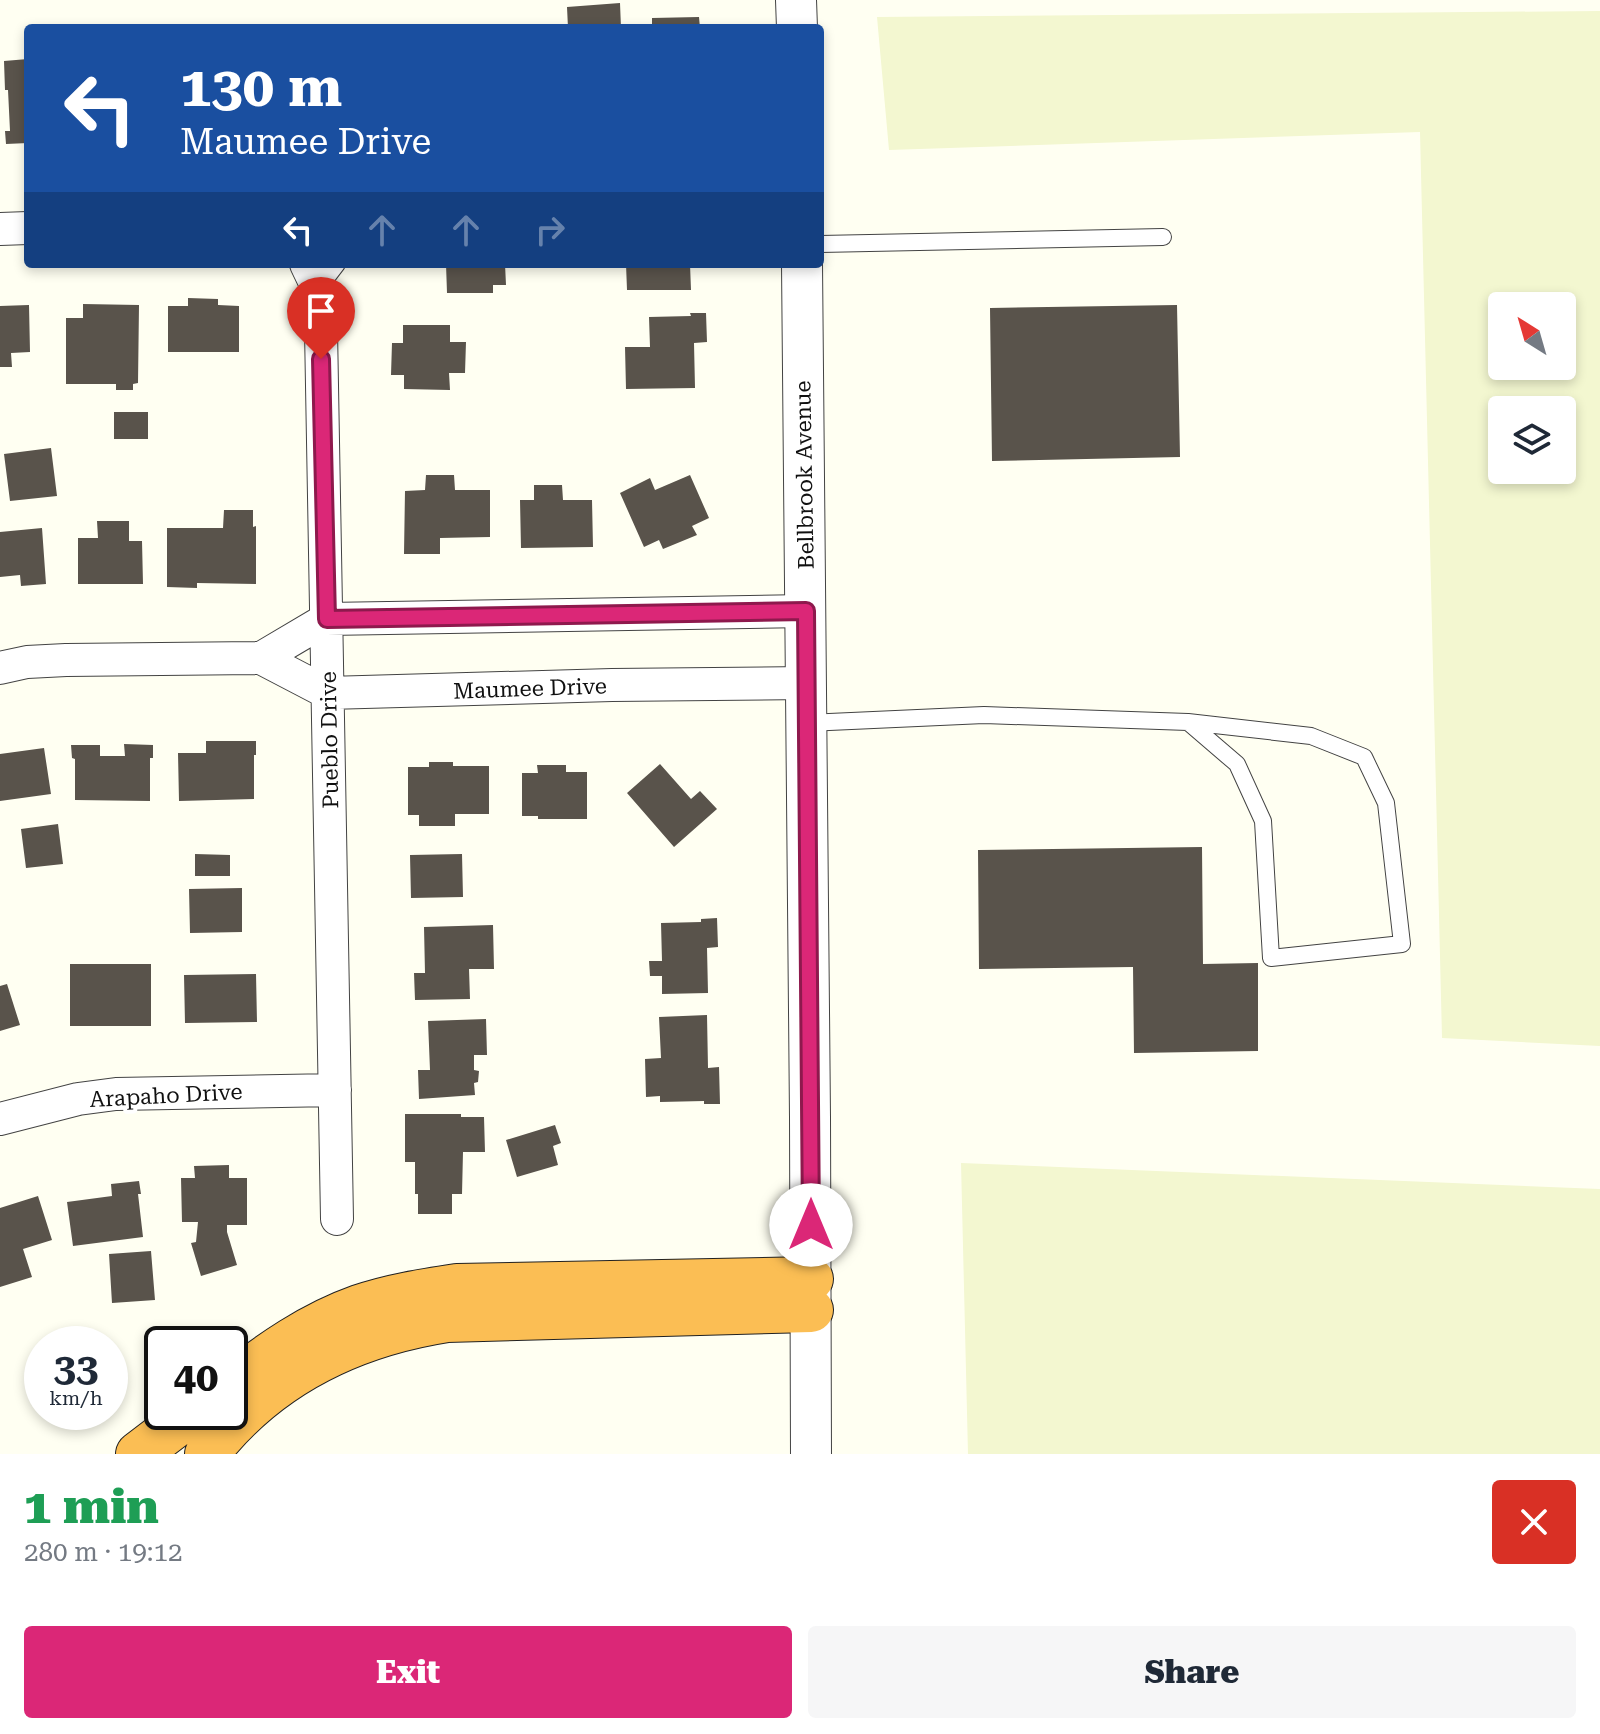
<!DOCTYPE html>
<html lang="en">
<head>
<meta charset="utf-8">
<style>
  body { margin:0; font-family:"Roboto Serif",serif; background:#f6f6f7; color:#1f2937; height:100vh; display:flex; flex-direction:column; font-size:30px; white-space:nowrap }
  * { box-sizing:border-box; margin:0 }
  p { font-size:26px; color:#747a83 }
  .icon { flex:none; width:44px; height:44px; fill:none; stroke:currentColor; stroke-width:2; stroke-linecap:round; stroke-linejoin:round }
  .map { position:relative; height:1454px; overflow:hidden }
  .panel { display:flex; flex-direction:column; background:#fff; flex:1 }
  .panel>* { flex:none }
  .guide { position:absolute; left:24px; top:24px; width:800px; height:244px; border-radius:8px; box-shadow:0 4px 12px #0003; background:#1a4fa0; color:#fff; overflow:hidden }
  .needle { width:52px; rotate:323deg }
  .controls { position:absolute; left:1488px; top:292px; display:grid; gap:16px }
  .controls a { display:grid; place-items:center; width:88px; height:88px; border-radius:8px; background:#fff; box-shadow:0 4px 12px #0003; font-size:40px }
  .speed { position:absolute; left:24px; top:1326px; display:flex; gap:16px; font-size:40px; font-weight:700; text-align:center }
  .speed>* { display:grid; place-content:center; width:104px; height:104px; border-radius:50%; background:#fff; box-shadow:0 4px 12px #0003; line-height:1 }
  .speed small { font-size:20px; font-weight:400 }
  .speed .limit { border:4px solid #111; border-radius:12px; background:#fff; color:#111 }
  .pin { position:absolute; display:grid; place-items:center; width:68px; height:68px; color:#fff; margin:-82px -34px; border-radius:50% 50% 50% 0; rotate:-45deg; box-shadow:0 0 8px #0007 }
  .pin .icon { rotate:45deg }
  .me { position:absolute; width:88px; margin:-44px; rotate:0deg; stroke-linejoin:round; filter:drop-shadow(0 0 6px #0008) }
  .turn { display:flex; align-items:center; gap:28px; height:168px; padding:0 24px; font-size:36px }
  .turn .icon { width:104px; height:104px; stroke-width:2.5 }
  .turn b { display:block; font-size:56px; line-height:68px }
  .lanes { display:flex; align-items:center; height:76px; padding:0 24px; background:#0003; justify-content:center; gap:40px; direction:ltr }
  .lanes .off { opacity:.35 }
  .round { display:grid; place-items:center; flex:none; width:84px; height:84px; border-radius:8px; background:#f6f6f7 }
  .summary { display:flex; align-items:center; justify-content:space-between; height:136px; padding:0 24px }
  h1 { font-size:48px; font-weight:800; line-height:60px; color:#1e9e55 }
  .cta { display:flex; gap:16px; margin-top:auto; padding:16px 24px }
  .cta a { flex:1; height:92px; border-radius:8px; background:#db2777; color:#fff; font-size:32px; font-weight:800; line-height:92px; text-align:center }
  .cta a+a { background:#f6f6f7; color:#1f2937 }
  .map>svg:first-child { display:block }
  .farmland { fill:#f3f7d0; fill-rule:evenodd }
  .building { fill:#59534b }
  .lines { fill:none; stroke-linecap:round; stroke-linejoin:round }
  .service-casing { stroke:#434343; stroke-width:18 }
  .minor-casing { stroke:#434343; stroke-width:34 }
  .tertiary-casing { stroke:#434343; stroke-width:42 }
  .motorway-casing { stroke:#212121; stroke-width:46 }
  .service { stroke:#fff; stroke-width:16 }
  .minor { stroke:#fff; stroke-width:32 }
  .tertiary { stroke:#fff; stroke-width:40 }
  .motorway { stroke:#fbbe54; stroke-width:44 }
  .route-casing { stroke:#8e194d; stroke-width:20 }
  .route { stroke:#db2777; stroke-width:14 }
  .labels { text-anchor:middle; stroke-width:8; stroke-linejoin:round; paint-order:stroke }
  .street-label { font-size:22px; fill:#101010; stroke:#fff }
</style>
</head>
<body>
<div class="map">
<svg width="1600" height="1454" viewBox="0 0 1600 1454">
  <rect width="100%" height="100%" fill="#fffff2"/>
  <path class="farmland" d="M1600,11v1035l-158,-8 -22,-906 -531,18 -12,-133zM1502,306h60v60h-60zM1502,410h60v60h-60z
    M961,1163l639,26v265h-632z"/>
  <path class="building" d="M620,3l1,25h-53l-1,-21z
    M699,17l1,11h-48v-10z
    M28,59v84l-22,1 -1,-13h5l-2,-41h-3l-1,-29z
    M446,264h59l1,21h-13v8h-46z
    M626,264h64l1,26h-64z
    M188,298l30,1v6l21,1v46h-71v-46h20z
    M83,304l56,1 -1,78 -5,1v6h-17v-6h-50v-66h17z
    M29,305l1,47 -19,1 1,14h-12v-61z
    M1177,305l3,152 -188,4 -2,-153z
    M690,313h16l1,29 -13,1 1,45 -69,1 -1,-42h25l-1,-30 42,-1z
    M403,325h47v17h16l-1,31h-16l1,17 -46,-1v-14h-13l1,-32h11z
    M114,412h34v27h-34z
    M51,448l6,48 -47,5 -6,-47z
    M426,475h28l1,15h35v47l-50,1v16h-36l1,-63 20,-1z
    M690,475l19,43 -17,8 5,9 -34,14 -4,-9 -15,7 -24,-54 30,-15 5,12z
    M534,485h28l1,15h29l1,47 -72,1 -1,-48h14z
    M224,510h29v17l3,-1v58l-59,-1v5l-30,-1v-59h56z
    M97,521h32v20h13l1,43h-65v-46h20z
    M42,528l4,56 -25,2 -1,-11 -20,2v-45z
    M206,741h50v14h-2v44l-75,2 -1,-48h28z
    M124,744l29,1v13h-3v43l-75,-1v-41l-3,-1 -1,-13h29v11h25z
    M44,748l7,46 -51,7v-47z
    M429,762h24v4h36v48h-34v12h-36v-11h-11v-48h21z
    M660,764l31,35 9,-8 17,18 -43,38 -47,-54z
    M537,765h29v7h21v47h-49v-3h-16v-43h16z
    M58,824l5,40 -37,4 -5,-39z
    M1202,847l1,117 55,-1v88l-124,2 -1,-86 -154,2 -1,-119z
    M195,854l35,1v21h-35z
    M462,854l1,43 -52,1 -1,-43z
    M242,888v44l-52,1 -1,-44z
    M717,918l1,29 -11,1 1,45 -46,1v-18h-12l-1,-15h13l-1,-38 40,-1v-3z
    M493,925l1,44h-25l1,30 -55,1 -1,-27h11l-1,-46z
    M70,964h81v62h-81z
    M256,974l1,48 -72,1 -1,-48z
    M7,984l13,41 -20,6v-45z
    M707,1015l1,53 11,-1 1,37h-16v-3l-44,1v-6l-14,1 -1,-38 16,-1 -2,-41z
    M486,1019l1,36h-13v15l5,1 -1,11 -4,1 1,12 -56,4 -1,-29h12l-2,-49z
    M405,1114h56v3h23l1,35h-22l-1,42h-10v20h-34v-20h-3v-32h-10z
    M555,1125l6,18 -8,3 5,19 -41,12 -11,-37z
    M229,1165v13h18v47h-20v7l10,33 -36,11 -10,-33 5,-1 2,-20h-16l-1,-44h14l-1,-12z
    M139,1181l2,13h-3l5,43 -70,9 -6,-44 45,-6 -1,-12z
    M38,1196l14,44 -29,9 9,28 -32,10v-79z
    M151,1251l4,49 -43,3 -3,-49z"/>
  <g class="lines">
    <g class="service-casing">
      <path id="service" d="M820,244l343,-7
        M318,289l19,-25
        M807,723l177,-8 204,7 123,14 53,21 22,46 16,141 -131,14 -8,-137 -26,-57 -49,-42"/>
    </g>
    <g class="minor-casing">
      <path id="minor" d="M0,229l28,-1
        M306,264l12,25 3,41 16,889
        M261,658l66,-39 479,-8
        M0,668l27,-6 39,-2 195,-2 67,35 284,-8 195,-2
        M0,1119l78,-20 38,-5 219,-4"/>
    </g>
    <g class="tertiary-casing">
      <path id="tertiary" d="M796,0l1,28
        M802,264l8,853 1,337"/>
    </g>
    <g class="motorway-casing">
      <path id="motorway" d="M230,1384c40,-31 81,-60 129,-77 32,-11 65,-16 98,-21l354,-7
        M138,1454l55,-42
        M207,1454c61,-79 144,-119 240,-134l364,-10"/>
    </g>
    <use href="#service" class="service"/>
    <use href="#minor" class="minor"/>
    <use href="#tertiary" class="tertiary"/>
    <use href="#motorway" class="motorway"/>
  </g>
  <g class="lines">
    <g class="route-casing">
      <path id="route" d="M321,359l6,260 479,-8 5,614"/>
    </g>
    <use href="#route" class="route"/>
  </g>
  <g class="labels">
    <g class="street-label">
      <text transform="translate(804 475) rotate(-91)" y="8">Bellbrook Avenue</text>
      <text transform="translate(530 688) rotate(-2)" y="8">Maumee Drive</text>
      <text transform="translate(329 740) rotate(-91)" y="8">Pueblo Drive</text>
      <text transform="translate(166 1095) rotate(-3)" y="8">Arapaho Drive</text>
    </g>
  </g>
</svg>
<div class="controls">
<a><svg class="needle" viewBox="-14 -14 28 28"><path d="M0-13l5 13h-10z" fill="#e53935"/><path d="M0 13l5-13h-10z" fill="#747a83"/></svg></a>
<a><svg class="icon" aria-label="layers" viewBox="0 0 24 24"><path d="M12 4l9 5-9 5-9-5zM3 14l9 5 9-5"/></svg></a>
</div>
<div class="speed"><div>33<small>km/h</small></div><div class="limit">40</div></div>
<div class="pin" style="left:321px;top:359px;background:#d93025"><svg class="icon" aria-label="arrive" viewBox="0 0 24 24"><path d="M6 21V4h12l-3 4 3 4H6"/></svg></div>
<svg class="me" style="left:811px;top:1225px" viewBox="-20 -20 40 40"><circle r="19" fill="#fff"/><path d="M0-13L10 11 0 6-10 11z" fill="#db2777"/></svg>
<div class="guide">
<div class="turn"><svg class="icon" aria-label="left" viewBox="0 0 24 24"><path d="M17 20v-9H6M10 6l-5 5 5 5"/></svg><div><b>130 m</b>Maumee Drive</div></div>
<div class="lanes"><svg class="icon" aria-label="left" viewBox="0 0 24 24"><path d="M17 20v-9H6M10 6l-5 5 5 5"/></svg><svg class="icon off" aria-label="ahead" viewBox="0 0 24 24"><path d="M12 20V5M6 11l6-6 6 6"/></svg><svg class="icon off" aria-label="ahead" viewBox="0 0 24 24"><path d="M12 20V5M6 11l6-6 6 6"/></svg><svg class="icon off" aria-label="right" viewBox="0 0 24 24"><path d="M7 20v-9h11M14 6l5 5-5 5"/></svg></div>
</div>
</div>
<section class="panel">
<div class="summary"><div><h1>1 min</h1><p>280 m · 19:12</p></div><a class="round" style="background:#d93025;color:#fff"><svg class="icon" aria-label="close" viewBox="0 0 24 24"><path d="M6 6l12 12M18 6L6 18"/></svg></a></div>
<div class="cta"><a>Exit</a><a>Share</a></div>
</section>
</body>
</html>
